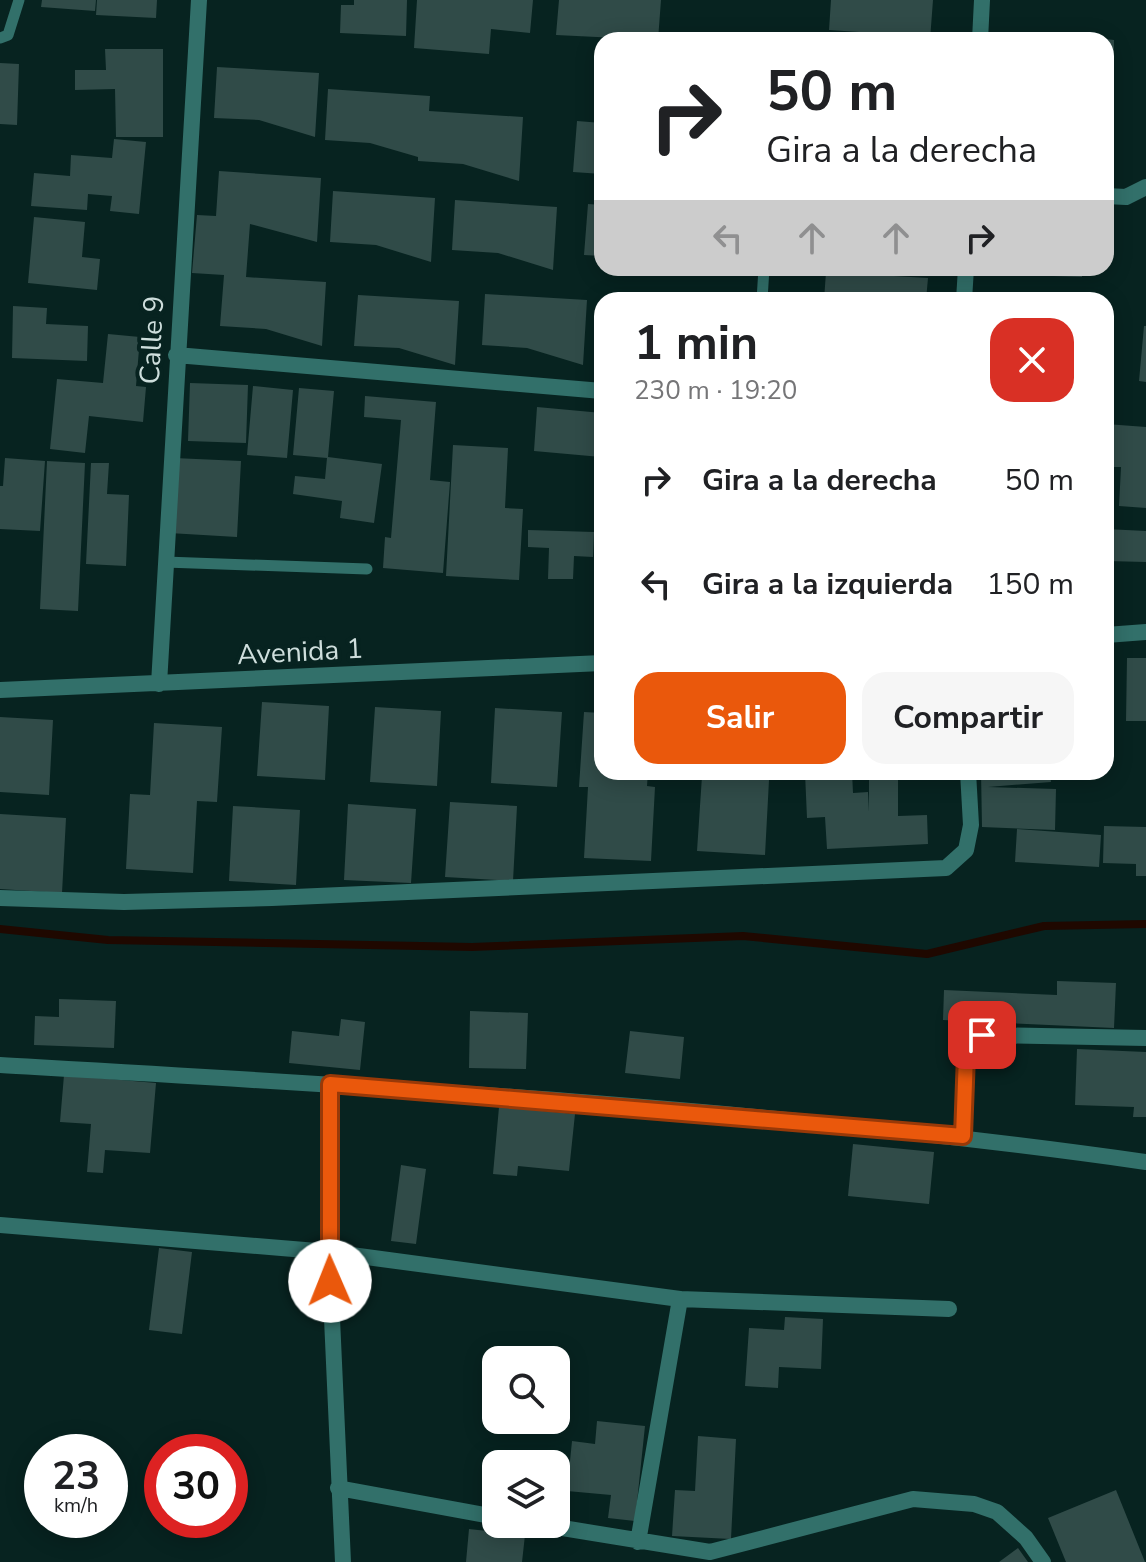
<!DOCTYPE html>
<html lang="es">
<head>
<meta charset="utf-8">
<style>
  body { margin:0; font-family:"Nunito Sans",sans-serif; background:#f6f6f6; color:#202124; height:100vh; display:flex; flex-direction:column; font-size:30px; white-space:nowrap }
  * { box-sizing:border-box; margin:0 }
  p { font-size:26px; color:#757577 }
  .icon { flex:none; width:44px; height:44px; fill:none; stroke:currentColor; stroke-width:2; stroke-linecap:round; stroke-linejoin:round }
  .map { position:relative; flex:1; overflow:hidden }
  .panel { position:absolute; left:594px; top:292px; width:520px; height:488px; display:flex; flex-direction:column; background:#fff; border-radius:24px; box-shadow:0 4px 20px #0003 }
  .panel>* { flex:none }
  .guide { position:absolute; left:594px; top:32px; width:520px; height:244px; border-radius:24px; box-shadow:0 4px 20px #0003; background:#fff; color:#202124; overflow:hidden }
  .buttons { position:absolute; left:482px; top:1346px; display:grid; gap:16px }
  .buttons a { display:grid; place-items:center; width:88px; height:88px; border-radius:16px; background:#fff; box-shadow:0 4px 20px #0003; font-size:40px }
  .speed { position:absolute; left:24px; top:1434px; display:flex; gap:16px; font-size:40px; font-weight:700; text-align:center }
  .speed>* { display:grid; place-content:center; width:104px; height:104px; border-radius:50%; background:#fff; box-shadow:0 4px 20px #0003; line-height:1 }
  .speed small { font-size:20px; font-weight:400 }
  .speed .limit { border:12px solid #d22; background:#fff; color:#111 }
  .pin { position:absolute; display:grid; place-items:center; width:68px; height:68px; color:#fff; margin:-34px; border-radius:16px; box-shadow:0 4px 12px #0006 }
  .me { position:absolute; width:88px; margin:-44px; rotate:359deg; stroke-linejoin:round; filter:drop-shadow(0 0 6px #0008) }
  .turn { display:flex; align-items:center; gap:28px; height:168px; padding:0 40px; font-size:36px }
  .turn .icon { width:104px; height:104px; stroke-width:2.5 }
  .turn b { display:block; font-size:56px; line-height:68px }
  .lanes { display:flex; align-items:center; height:76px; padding:0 40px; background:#0003; justify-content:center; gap:40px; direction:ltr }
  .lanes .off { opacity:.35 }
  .round { display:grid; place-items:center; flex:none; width:84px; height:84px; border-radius:24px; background:#f6f6f6 }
  .overview { display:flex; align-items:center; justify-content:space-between; height:136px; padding:0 40px }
  h1 { font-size:48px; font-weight:700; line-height:60px }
  .cta { display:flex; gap:16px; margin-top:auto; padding:16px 40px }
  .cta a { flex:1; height:92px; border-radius:24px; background:#ea580c; color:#fff; font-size:32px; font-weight:700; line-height:92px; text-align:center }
  .cta a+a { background:#f6f6f6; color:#202124 }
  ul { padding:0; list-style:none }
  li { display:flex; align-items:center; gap:24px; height:104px; padding:0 40px }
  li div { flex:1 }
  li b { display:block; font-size:30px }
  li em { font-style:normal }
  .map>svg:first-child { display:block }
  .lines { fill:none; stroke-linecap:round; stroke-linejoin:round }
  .stream { stroke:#1f0800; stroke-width:8 }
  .building { fill:#304b48 }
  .lane { stroke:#32706a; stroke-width:11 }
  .street { stroke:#32706a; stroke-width:16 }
  .route-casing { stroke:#983908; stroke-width:20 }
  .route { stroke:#ea580c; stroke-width:14 }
  .labels { text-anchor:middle; stroke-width:8; stroke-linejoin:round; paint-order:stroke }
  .street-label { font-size:28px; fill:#cededc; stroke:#072320 }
</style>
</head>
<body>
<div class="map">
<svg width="1146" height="1562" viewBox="0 0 1146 1562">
  <rect width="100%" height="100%" fill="#072320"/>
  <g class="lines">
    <path class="stream" d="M0,929l108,11 364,7 271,-11 184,18 117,-28 102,-2"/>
  </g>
  <path class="building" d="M42,0h54l-1,11 -54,-4z
    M97,0h60l-1,18 -60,-3z
    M354,0h53l-1,36 -66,-3 1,-28h13z
    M417,0h116l-3,33 -39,-4 -2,25 -75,-6z
    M559,0h102l-3,40 -102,-5z
    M831,0h102l-3,40h-32l-24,-7 -45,-3z
    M1106,39l8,1v31h-8z
    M105,49h58v88h-47l-1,-48 -40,1v-20h31z
    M0,63l19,1 -2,61 -17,-1z
    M217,67l102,6 -4,64 -56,-17 -45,-2z
    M328,89l102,7 -1,15 94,6 -4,64 -56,-17 -45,-3v-4l-48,-14 -45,-3z
    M577,121l25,2v51l-29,-2z
    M114,139l32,3 -7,72 -29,-3 2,-15 -24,-2 -1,16 -56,-4 3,-33 36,3 1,-21 41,3z
    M219,171l102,7 -4,64 -67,-18 -4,53 80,5 -4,64 -56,-17 -46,-3 4,-51 -32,-2 5,-58 19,1z
    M333,191l102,7 -4,64 -55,-17 -46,-3z
    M455,200l102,7 -4,63 -55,-17 -46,-3z
    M588,204l14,1v51l-18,-1z
    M34,217l51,5 -3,35 18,2 -3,31 -69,-7z
    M996,268h86v9l-86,-3z
    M826,272l102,6 -2,22h-102z
    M485,294l102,6 -4,65 -56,-17 -45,-3z
    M358,295l101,6 -4,64 -56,-17 -45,-2z
    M13,306l34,2 -1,16 42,2 -1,35 -75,-3z
    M1144,326h2v56l-7,-1z
    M108,334l32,3 -4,49 10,1 -3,35 -54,-6 -4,37 -35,-4 7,-70 46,4z
    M190,383l58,2 -2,58 -58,-2z
    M253,386l40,4 -6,68 -40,-3z
    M299,388l35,3 -6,66 54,7 -8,59 -34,-5 2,-17 -49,-7 2,-18 30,3 2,-21 -34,-3z
    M365,396l71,6 -6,78 20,2 -7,91 -60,-5 2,-31 6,1 10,-118 -37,-3z
    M537,407l65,6 -1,44 -67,-6z
    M1106,424l40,3v81l-27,-2 2,-39h-15z
    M453,445l55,3 -3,60 18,1 -4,71 -73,-4z
    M5,458l40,3 -5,70 -40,-2v-43h3z
    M174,458l67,3 -4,76 -68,-4z
    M47,461l38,2 -7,148 -38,-2z
    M91,463h18l-2,31 22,1 -3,71 -40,-2z
    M599,494h3v90l-8,-1z
    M1106,529l40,2v31l-40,-1z
    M528,530l66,2 -1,25 -19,-1 -1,23h-25l1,-31 -21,-1z
    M1127,658h19v63h-20z
    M262,702l67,4 -4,74 -68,-4z
    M375,707l66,4 -4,75 -67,-4z
    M495,708l67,4 -5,75 -66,-4z
    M584,712l18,1v59h46l-1,14 8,1 -4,74 -67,-3 4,-71h-9z
    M0,717l53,3 -4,75 -49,-3z
    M154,723l68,4 -5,75 -20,-1 -4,72 -67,-4 4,-75 20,1z
    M852,772l1,21 15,-1 1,20v-40h29v44l29,-1 1,29 -101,5 -2,-32 -18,1 -2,-45z
    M981,772h69l1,10 -63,5 68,2 -1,41 -73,-3z
    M702,776l67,4 -4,75 -68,-4z
    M450,802l67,4 -4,75 -68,-4z
    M348,804l68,5 -5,74 -67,-3z
    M233,806l67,4 -4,75 -67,-4z
    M0,814l66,4 -4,75 -62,-4z
    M1104,826l42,1v49h-10v-12l-33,-1z
    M1017,829l84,6 -2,32 -84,-5z
    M1057,981l59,2 -2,45 -171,-8 1,-30 113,5z
    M59,999l57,2 -2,47 -80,-3 1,-29 24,1z
    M470,1011l58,2 -2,56 -57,-1z
    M341,1019l24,3 -5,48 -71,-7 3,-32 47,5z
    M630,1031l54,6 -4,42 -55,-6z
    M1077,1049l69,3v65h-13l1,-10 -59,-2z
    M64,1075l92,8 -6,70 -45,-3 -2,23 -16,-1 4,-48 -31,-2z
    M499,1107l76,7 -6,57 -51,-5 -1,10 -24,-2z
    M853,1144l81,8 -5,52 -81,-8z
    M401,1165l25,4 -10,75 -25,-3z
    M159,1248l33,4 -10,82 -33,-4z
    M785,1317l38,2 -2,50 -42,-2 -1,21 -33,-2 4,-58 35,2z
    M597,1421l48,5 -10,95 -27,-3 3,-23 -44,-4 5,-50 23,3z
    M698,1436l38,3 -5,100 -59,-3 3,-46 20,1z
    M1116,1490l29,72h-79l-18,-44z
    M469,1529l56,6 -3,27h-56z
    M1018,1548l10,14h-29z"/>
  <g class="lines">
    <path class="lane" d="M0,38l8,-3 11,-35
      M762,300l2,-32
      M165,562l202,7"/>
    <path class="street" d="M980,40l2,-40
      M1106,196l20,1 20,-10
      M964,300l2,-32
      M176,355l426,36
      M1106,635l40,-3
      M159,684l40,-684
      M0,690l602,-27
      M0,898l124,4 148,-4 674,-30 20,-18 5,-25 -3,-53
      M0,1065c382,22 767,43 1146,97
      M330,1084l-1,168 14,310
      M963,1136l3,-81 4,-14 12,-6 164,3
      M0,1225l329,27 351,47 269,10
      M338,1488l158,29
      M538,1524l172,28 203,-53 61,5 23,8 29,26 17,24
      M638,1542l42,-243"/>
  </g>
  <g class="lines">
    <g class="route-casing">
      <path id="route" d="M330,1281v-197l633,52 3,-81 4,-14 12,-6"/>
    </g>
    <use href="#route" class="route"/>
  </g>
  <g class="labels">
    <g class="street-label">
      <text transform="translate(151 340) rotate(-87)" y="10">Calle 9</text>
      <text transform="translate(300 651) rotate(-3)" y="10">Avenida 1</text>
    </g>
  </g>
</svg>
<div class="buttons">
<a><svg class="icon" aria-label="search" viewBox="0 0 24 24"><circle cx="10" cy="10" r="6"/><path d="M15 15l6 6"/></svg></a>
<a><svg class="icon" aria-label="layers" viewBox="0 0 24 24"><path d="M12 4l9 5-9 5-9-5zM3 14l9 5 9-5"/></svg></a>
</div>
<div class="speed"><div>23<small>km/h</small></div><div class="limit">30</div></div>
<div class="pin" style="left:982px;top:1035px;background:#d93025"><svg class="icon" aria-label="arrive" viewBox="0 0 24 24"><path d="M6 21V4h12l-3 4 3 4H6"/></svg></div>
<svg class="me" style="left:330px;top:1281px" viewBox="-20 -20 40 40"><circle r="19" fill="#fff"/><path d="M0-13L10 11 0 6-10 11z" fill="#ea580c"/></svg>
<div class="guide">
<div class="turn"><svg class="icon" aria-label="right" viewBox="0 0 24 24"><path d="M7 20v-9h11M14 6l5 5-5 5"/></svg><div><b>50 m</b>Gira a la derecha</div></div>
<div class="lanes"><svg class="icon off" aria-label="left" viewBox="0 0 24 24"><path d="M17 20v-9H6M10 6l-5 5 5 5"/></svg><svg class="icon off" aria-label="ahead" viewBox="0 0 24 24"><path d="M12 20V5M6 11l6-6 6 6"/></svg><svg class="icon off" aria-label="ahead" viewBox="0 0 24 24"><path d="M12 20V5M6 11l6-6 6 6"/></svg><svg class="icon" aria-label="right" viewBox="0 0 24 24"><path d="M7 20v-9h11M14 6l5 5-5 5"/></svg></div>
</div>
<section class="panel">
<div class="overview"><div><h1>1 min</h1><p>230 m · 19:20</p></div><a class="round" style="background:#d93025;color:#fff"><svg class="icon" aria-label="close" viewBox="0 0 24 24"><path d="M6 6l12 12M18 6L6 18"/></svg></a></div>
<ul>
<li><svg class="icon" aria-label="right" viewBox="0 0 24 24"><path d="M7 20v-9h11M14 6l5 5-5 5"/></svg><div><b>Gira a la derecha</b></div><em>50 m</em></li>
<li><svg class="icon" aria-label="left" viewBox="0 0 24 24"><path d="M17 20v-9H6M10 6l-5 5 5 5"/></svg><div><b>Gira a la izquierda</b></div><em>150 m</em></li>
</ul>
<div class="cta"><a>Salir</a><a>Compartir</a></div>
</section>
</div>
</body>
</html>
